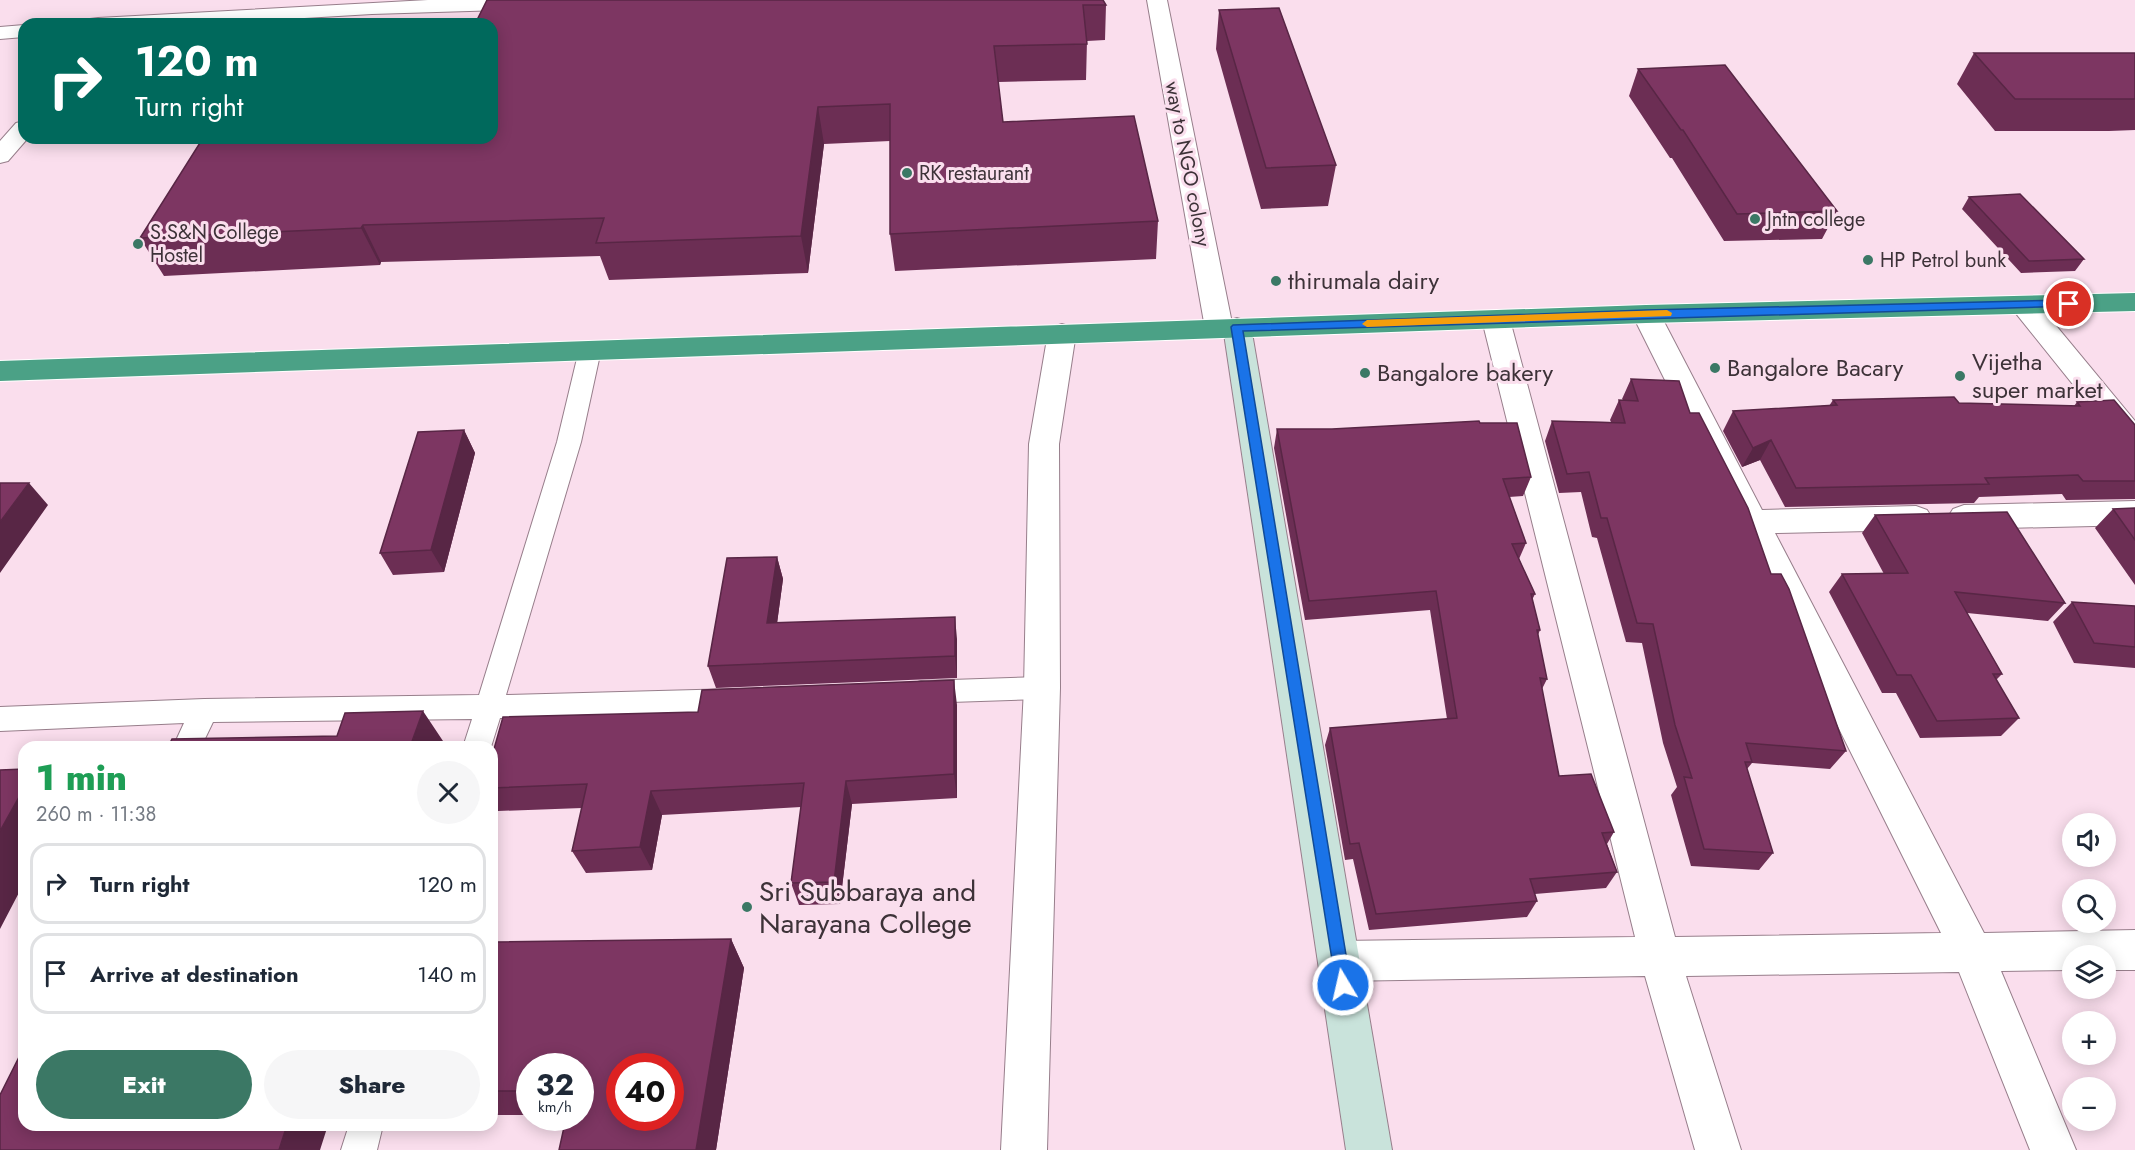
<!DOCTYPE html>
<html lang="en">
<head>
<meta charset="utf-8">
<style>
  body { margin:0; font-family:Jost,sans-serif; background:#f6f6f7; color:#1f2937; height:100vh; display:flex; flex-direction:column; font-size:22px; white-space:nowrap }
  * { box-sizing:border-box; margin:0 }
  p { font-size:20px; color:#747a83 }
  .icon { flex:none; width:33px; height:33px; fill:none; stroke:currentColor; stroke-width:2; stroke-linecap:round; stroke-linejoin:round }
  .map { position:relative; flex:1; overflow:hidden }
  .sheet { position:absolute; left:18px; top:741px; width:480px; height:390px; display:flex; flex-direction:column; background:#fff; border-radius:18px; box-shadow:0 3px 15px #0003 }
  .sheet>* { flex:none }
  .banner { position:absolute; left:18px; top:18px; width:480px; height:126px; border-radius:18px; box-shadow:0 3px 15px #0003; background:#00695c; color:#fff; overflow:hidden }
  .controls { position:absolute; left:2062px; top:813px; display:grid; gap:12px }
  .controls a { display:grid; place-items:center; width:54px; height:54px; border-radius:50%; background:#fff; box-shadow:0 3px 15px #0003; font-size:30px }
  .speed { position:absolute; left:516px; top:1053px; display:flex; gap:12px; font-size:30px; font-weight:700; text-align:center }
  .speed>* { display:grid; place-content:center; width:78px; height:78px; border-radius:50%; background:#fff; box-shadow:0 3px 15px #0003; line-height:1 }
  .speed small { font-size:15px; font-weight:400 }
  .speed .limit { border:9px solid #d22; background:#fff; color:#111 }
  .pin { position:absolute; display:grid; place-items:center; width:51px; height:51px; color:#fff; margin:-26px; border:3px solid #fff; border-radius:50%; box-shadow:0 2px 6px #0007 }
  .me { position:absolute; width:66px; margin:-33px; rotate:351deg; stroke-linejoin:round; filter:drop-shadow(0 0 4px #0008) }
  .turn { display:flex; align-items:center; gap:21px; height:126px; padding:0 18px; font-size:27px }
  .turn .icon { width:78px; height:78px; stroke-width:2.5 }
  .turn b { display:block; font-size:42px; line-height:51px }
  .round { display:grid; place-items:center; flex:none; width:63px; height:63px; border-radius:32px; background:#f6f6f7 }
  .summary { display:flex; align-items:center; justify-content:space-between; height:102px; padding:0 18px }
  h1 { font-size:36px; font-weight:800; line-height:45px; color:#1e9e55 }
  .action { display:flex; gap:12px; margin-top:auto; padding:12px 18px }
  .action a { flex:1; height:69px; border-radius:36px; background:#3b7865; color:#fff; font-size:24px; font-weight:800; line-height:69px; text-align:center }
  .action a+a { background:#f6f6f7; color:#1f2937 }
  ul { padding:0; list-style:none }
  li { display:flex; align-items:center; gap:18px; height:81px; margin:0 12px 9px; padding:0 6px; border:3px solid #e0e1e3; border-radius:18px }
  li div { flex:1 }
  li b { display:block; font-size:22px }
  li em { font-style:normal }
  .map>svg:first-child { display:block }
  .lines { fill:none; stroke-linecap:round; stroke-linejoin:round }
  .lane-casing { stroke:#977e8b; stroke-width:2 }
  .street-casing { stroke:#977e8b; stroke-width:2 }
  .secondary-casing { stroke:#977e8b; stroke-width:2 }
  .highway-casing { stroke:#fff; stroke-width:2 }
  .lane { fill:#fff; fill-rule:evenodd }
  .street { fill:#fff; fill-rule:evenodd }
  .secondary { fill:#c9e3db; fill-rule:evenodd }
  .highway { fill:#4ba186; fill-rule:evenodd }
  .wall { fill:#6c2e54 }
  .shaded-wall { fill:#582645 }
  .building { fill:#7d3662; stroke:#582645; stroke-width:1.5; fill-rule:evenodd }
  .route { fill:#1a73e8; stroke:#114b97; stroke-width:1.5 }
  .slow { fill:#f59e0b }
  .poi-dot { fill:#3b7865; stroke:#fadeed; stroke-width:2 }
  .labels { text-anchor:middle; stroke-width:6; stroke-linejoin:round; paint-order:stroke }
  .far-street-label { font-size:20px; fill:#3d3238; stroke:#fadeed }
  .far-poi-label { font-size:20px; fill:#3d3238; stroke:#fadeed; text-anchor:start }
  .poi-label { font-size:24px; fill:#3d3238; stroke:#fadeed; text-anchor:start }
  .near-poi-label { font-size:28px; fill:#3d3238; stroke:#fadeed; text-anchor:start }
</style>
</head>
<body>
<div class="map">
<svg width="2135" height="1150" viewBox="0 0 2135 1150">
  <rect width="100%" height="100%" fill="#fadeed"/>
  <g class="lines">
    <g class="lane-casing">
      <path id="lane" d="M590,343l8,2 3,5 -20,92 -75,253 228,-6 10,3 4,8 -4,8 -10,3 -234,7 -9,29h-28l9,-28 -259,3 -12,25h-28l11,-24 -184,8v-24l204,-8 275,-4 78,-253 22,-92 3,-5z
        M1042,677l10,3 4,8 -4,8 -10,3 -121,4 -10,-3 -4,-8 4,-8 10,-3z
        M349,1125h34l-6,25h-36z"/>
    </g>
    <g class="street-casing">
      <path id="street" d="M428,0h111l2,3 -3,4 -7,2 -159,5 -166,10h-119l3,-5 8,-1z
        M1147,0h20l66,328 -4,6 -10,3 -10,-3 -4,-6z
        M24,25v12l-24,2v-12z
        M24,121v17h4l-20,23 -8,2v-22l16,-18z
        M2024,296l10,3 101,122v31l-11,-4 -110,-137 -4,-6 4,-6z
        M1646,305l10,3 4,6 102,196 154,-4 11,4 5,8 -5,8 -11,4 -141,3 209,400 151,-3v40h-29v-14h-33v14l-72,1 75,179h-46l-71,-178 -273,4 55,174h-46l-50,-174 -306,5 -15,-6 -6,-14 6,-14 15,-6 296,-4 -153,-617 4,-6 10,-3 10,3 4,6 165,617 266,-4 -309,-619 4,-6z
        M1062,324l10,3 4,6 -17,111 1,244 -13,462h-46l23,-462 5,-244 19,-111 4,-6z
        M2135,501v24l-171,4 -11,-4 -5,-8 5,-8 11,-4z"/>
    </g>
    <g class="secondary-casing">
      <path id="secondary" d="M1237,318l10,3 4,6 141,823h-46l-123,-823 4,-6z"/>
    </g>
    <g class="highway-casing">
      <path id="highway" d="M2135,293v18l-489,12 -1646,58v-20l1646,-56z"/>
    </g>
    <use href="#lane" class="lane"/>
    <use href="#street" class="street"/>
    <use href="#secondary" class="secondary"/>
    <use href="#highway" class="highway"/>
  </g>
  <path class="wall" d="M487,0l619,5 -1,35 -18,1 -1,39 -88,2 5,40 155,99 -2,38 -261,12 -5,-37v-93l-66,3 -16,129 -199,7 -9,-24 -219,6 -1,3 -216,11 -24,-38 352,-100z
    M1219,10l117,155 -8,41 -67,3 -45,-160z
    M1974,53h161v77l-26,1h-114l-38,-47z
    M1638,69l199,142 -15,28 -98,2 -52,-83h-2l-41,-62z
    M1969,197l115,62 -9,12 -54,2 -59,-64z
    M1631,379l59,34 81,161 75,177 -16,18 -78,-6 -5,6 26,84 -14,17 -68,-4 -20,-71 6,-8 -14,-44 -21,-100 -16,-1 -29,-104 -5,-1 -11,-45 -22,1 -14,-52 7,-20 59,1 -1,-2 9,-20h4l-1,-1z
    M1833,400l241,6 3,-4 58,23v74l-69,1 -4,-6 -83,3 -5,6 -189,4 -25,-47 -18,7 -19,-36 10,-20 96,-5z
    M1277,429h55l199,48 -8,19 -14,1 17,46 -7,16 16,35 -3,6 8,30 -2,5 9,44 -5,10 17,87 55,56 -7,12 10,28 -11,16 -71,6 2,7 -10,16 -158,13 -16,-71 -8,1 -20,-115 5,-17 117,-9 -17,-109 -125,10 -31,-172z
    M464,430l11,23 -31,119 -51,3 -13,-22z
    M2135,508v77l-40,-57 18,-19z
    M1875,515l190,88 -17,18 -81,-8 35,61 -6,6 23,38 -18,18 -81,2 -24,-45h-14l-53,-101 13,-18h42l-22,-41z
    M777,557l6,22 -6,44 180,16v39l-241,10 -8,-22z
    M2072,602l63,4v62l-61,-5 -21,-41z
    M957,705v93l-105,6 -12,100 -41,1 -8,-22 10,-76 -139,8 -10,55 -66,3 -14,-22 10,-43 -84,3 -6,-9v-46z
    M731,939l13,29 -28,182h-157l21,-84h-50v49h-38v-173z"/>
  <path class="shaded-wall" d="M818,107l6,37 -16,129 -7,-37z
    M363,225l18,37 -1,3 -19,-37z
    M464,430l11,23 -31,119 -13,-22z
    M1771,440l-11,20 -18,7 11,-19z
    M29,483l19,22 -48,68v-51z
    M777,557l6,22 -9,67 -7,-23z
    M955,617l2,22v39l-2,-22z
    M954,680l3,25v93l-3,-24z
    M423,711l22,33 -1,3h-34z
    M846,781l6,23 -12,100 -6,-22z
    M24,788v95l-24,46v-98z
    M651,791l11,24 -10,55 -12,-23z
    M731,939l13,29 -28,182h-20z
    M287,1125h41l-8,25h-41z"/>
  <path class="building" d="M487,0h616l3,5h-23l4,39 -93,2 9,76 131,-6 24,105 -268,13v-130l-72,3 -17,129 -205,7 8,-25 -241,7 -2,3 -221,10 63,-100h289v-114h-17z
    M1279,8l57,157 -70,3 -47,-158z
    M1974,53h161v46h-120z
    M1725,65l112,146 -100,3 -54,-84h-2l-43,-61z
    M2020,194l64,65 -55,2 -60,-64z
    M1631,379l48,2 11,32h9l49,95 23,66h10l8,15 57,162 -100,-8 6,19h-7l28,91 -69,-4 -20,-72 8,1 -17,-53 -22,-101 -16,-1 -30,-105h-6l-12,-46 -22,2 -15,-53 73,2 -6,-23 19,1z
    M1954,397l5,6 121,3 -3,-4 37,-2 21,25v56h-52l-5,-6 -93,3 4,6 -193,4 -25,-48 -18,8 -20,-37 104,-6 -4,-5z
    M1479,421l1,2h37l14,54 -28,2 23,64 -14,1 23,50h-4l9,36h-3l10,49 -7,-1 19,98 32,-2 23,58 -12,1 15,39 -87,7 7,22 -161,13 -17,-71 -9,1 -20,-116 127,-10 -21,-127 -127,10 -32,-172h55z
    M464,430l-33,120 -51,3 38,-121z
    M0,483h29l-29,39z
    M2135,508v32l-22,-31z
    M2007,512l58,91 -110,-11 47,82h-9l26,44 -82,3 -26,-46h-14l-55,-101 66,-1 -33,-58z
    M777,557l-10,66 188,-6v39l-247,10 19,-108z
    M2072,602l63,4v41l-41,-4z
    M954,680v94l-108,7 -12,101 -43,1 13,-100 -153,8 -11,56 -68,4 15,-67 -95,4v-32l11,-39 195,-5 4,-22z
    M423,711l-13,36h-242l4,-8 165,-3 8,-23z
    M24,769v19l-24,43v-61z
    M731,939l-35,211h-137l7,-32h14v-52h-50v25h-38v-149zM620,1066h50v52h-50z
    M24,1047v78h263l-8,25h-279v-55z"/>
  <path class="route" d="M2069,300l4,1v5l-830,25 108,654 -2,6 -6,2 -6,-2 -106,-664 2,-2 413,-15z"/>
  <path class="slow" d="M1667,310l5,3 -1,3 -304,11 -5,-3 5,-4z"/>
  <g class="poi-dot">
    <circle cx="907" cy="173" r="6"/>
    <circle cx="1755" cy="219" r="6"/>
    <circle cx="138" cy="244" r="6"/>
    <circle cx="1868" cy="260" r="6"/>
    <circle cx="1276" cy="281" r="6"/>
    <circle cx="1715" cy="368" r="6"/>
    <circle cx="1365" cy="373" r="6"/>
    <circle cx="1960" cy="376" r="6"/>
    <circle cx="747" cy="907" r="6"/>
  </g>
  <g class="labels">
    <g class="far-street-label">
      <text transform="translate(1188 164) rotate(79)" y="7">way to NGO colony</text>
    </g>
    <g class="far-poi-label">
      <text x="919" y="180">RK restaurant</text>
      <text x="1767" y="226">Jntn college</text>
      <text x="150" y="239">S.S&amp;N College<tspan x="150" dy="23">Hostel</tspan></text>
      <text x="1880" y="267">HP Petrol bunk</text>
    </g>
    <g class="poi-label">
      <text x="1288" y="289">thirumala dairy</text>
      <text x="1972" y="370">Vijetha<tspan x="1972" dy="28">super market</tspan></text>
      <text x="1727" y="376">Bangalore Bacary</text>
      <text x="1377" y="381">Bangalore bakery</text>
    </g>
    <g class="near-poi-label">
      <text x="759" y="901">Sri Subbaraya and<tspan x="759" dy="32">Narayana College</tspan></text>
    </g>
  </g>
</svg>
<div class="controls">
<a><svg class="icon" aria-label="sound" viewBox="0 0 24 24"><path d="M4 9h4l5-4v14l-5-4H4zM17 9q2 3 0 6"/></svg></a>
<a><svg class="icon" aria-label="search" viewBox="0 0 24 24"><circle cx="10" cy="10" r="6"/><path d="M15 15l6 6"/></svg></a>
<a><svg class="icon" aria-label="layers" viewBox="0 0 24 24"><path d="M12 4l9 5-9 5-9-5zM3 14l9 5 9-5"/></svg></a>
<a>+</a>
<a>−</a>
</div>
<div class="speed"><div>32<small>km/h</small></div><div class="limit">40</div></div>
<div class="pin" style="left:2069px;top:304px;background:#d93025"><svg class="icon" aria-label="arrive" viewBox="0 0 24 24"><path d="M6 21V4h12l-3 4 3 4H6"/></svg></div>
<svg class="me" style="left:1343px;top:985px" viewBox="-20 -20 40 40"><circle r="17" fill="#1a73e8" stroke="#fff" stroke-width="3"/><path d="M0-11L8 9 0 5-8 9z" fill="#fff"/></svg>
<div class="banner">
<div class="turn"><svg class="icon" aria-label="right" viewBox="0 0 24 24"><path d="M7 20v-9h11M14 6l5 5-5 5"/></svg><div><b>120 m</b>Turn right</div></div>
</div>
<section class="sheet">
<div class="summary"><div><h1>1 min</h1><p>260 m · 11:38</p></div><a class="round"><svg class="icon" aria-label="close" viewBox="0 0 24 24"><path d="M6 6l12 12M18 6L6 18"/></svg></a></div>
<ul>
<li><svg class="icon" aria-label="right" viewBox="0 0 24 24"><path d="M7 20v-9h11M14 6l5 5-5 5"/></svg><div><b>Turn right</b></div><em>120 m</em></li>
<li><svg class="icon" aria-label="arrive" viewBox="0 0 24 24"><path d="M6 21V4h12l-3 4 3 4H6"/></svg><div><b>Arrive at destination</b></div><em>140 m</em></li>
</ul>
<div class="action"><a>Exit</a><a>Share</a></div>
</section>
</div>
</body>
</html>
